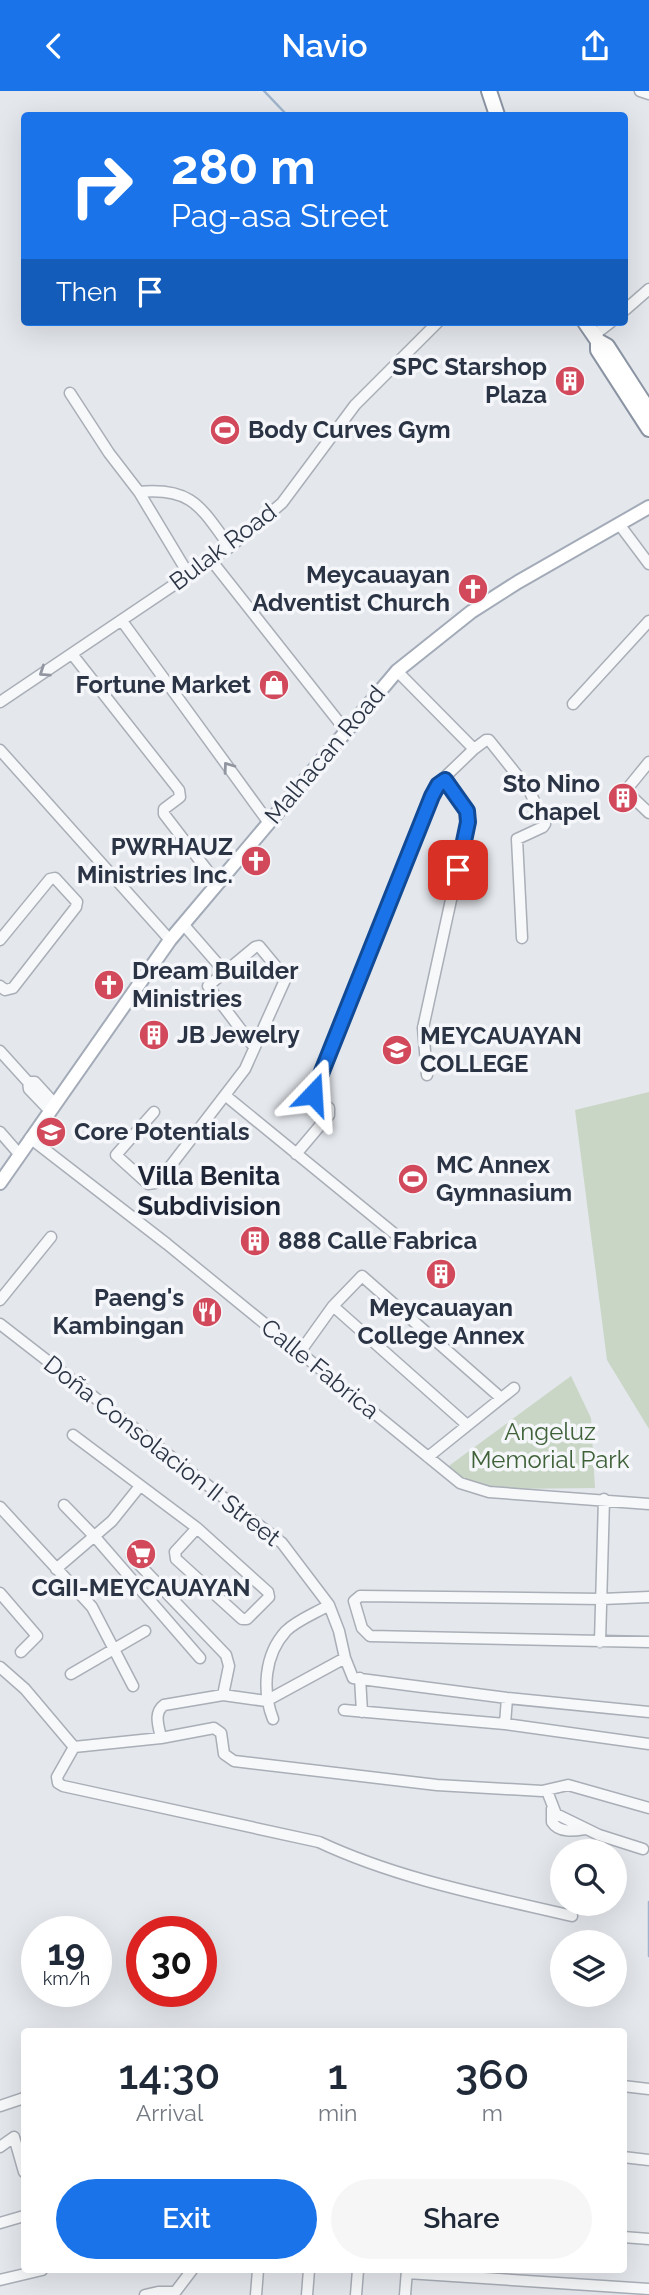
<!DOCTYPE html>
<html lang="en">
<head>
<meta charset="utf-8">
<style>
  body { margin:0; font-family:Raleway,sans-serif; background:#f6f6f7; color:#1f2937; height:100vh; display:flex; flex-direction:column; font-size:26px; white-space:nowrap }
  * { box-sizing:border-box; margin:0 }
  p { font-size:23px; color:#747a83 }
  .icon { flex:none; width:38px; height:38px; fill:none; stroke:currentColor; stroke-width:2; stroke-linecap:round; stroke-linejoin:round }
  .map { position:relative; flex:1; overflow:hidden }
  .sheet { position:absolute; left:21px; top:1937px; width:606px; height:245px; display:flex; flex-direction:column; background:#fff; border-radius:7px; box-shadow:0 7px 28px #0002 }
  .sheet>* { flex:none }
  .banner { position:absolute; left:21px; top:21px; width:607px; height:214px; border-radius:7px; box-shadow:0 7px 28px #0002; background:#1a73e8; color:#fff; overflow:hidden }
  .fabs { position:absolute; left:550px; top:1748px; display:grid; gap:14px }
  .fabs a { display:grid; place-items:center; width:77px; height:77px; border-radius:50%; background:#fff; box-shadow:0 7px 28px #0002; font-size:35px }
  .speed { position:absolute; left:21px; top:1825px; display:flex; gap:14px; font-size:35px; font-weight:700; text-align:center }
  .speed>* { display:grid; place-content:center; width:91px; height:91px; border-radius:50%; background:#fff; box-shadow:0 7px 28px #0002; line-height:1 }
  .speed small { font-size:18px; font-weight:400 }
  .speed .limit { border:10px solid #d22; background:#fff; color:#111 }
  .pin { position:absolute; display:grid; place-items:center; width:60px; height:60px; color:#fff; margin:-30px; border-radius:14px; box-shadow:0 4px 10px #0006 }
  .me { position:absolute; width:77px; margin:-38px; rotate:20deg; stroke-linejoin:round; filter:drop-shadow(0 0 5px #0008) }
  .turn { display:flex; align-items:center; gap:24px; height:147px; padding:0 35px; font-size:32px }
  .turn .icon { width:91px; height:91px; stroke-width:2.5 }
  .turn b { display:block; font-size:49px; line-height:60px }
  .then { display:flex; align-items:center; height:66px; padding:0 35px; background:#0003; gap:14px; font-size:26px }
  .eta { display:flex; justify-content:space-evenly; align-items:center; height:119px; text-align:center }
  .eta b { font-size:42px; font-weight:600; line-height:49px }
  .action { display:flex; gap:14px; margin-top:auto; padding:14px 35px }
  .action a { flex:1; height:80px; border-radius:42px; background:#1a73e8; color:#fff; font-size:28px; font-weight:600; line-height:80px; text-align:center }
  .action a+a { background:#f6f6f7; color:#1f2937 }
  header { display:flex; justify-content:space-between; align-items:center; height:91px; padding:0 35px; background:#1a73e8; color:#fff; font-size:32px; font-weight:600 }
  .map>svg:first-child { display:block }
  .green { fill:#c9d6c5 }
  .lines { fill:none; stroke-linecap:round; stroke-linejoin:round }
  .stream { stroke:#9fb4cc; stroke-width:2.5 }
  .minor-casing { stroke:#a9aeb7; stroke-width:13 }
  .major-casing { stroke:#a3abb8; stroke-width:16 }
  .highway-casing { stroke:#8b94a3; stroke-width:18 }
  .minor { stroke:#f7f8fa; stroke-width:10 }
  .major { stroke:#fff; stroke-width:12 }
  .highway { stroke:#fff; stroke-width:14 }
  .oneway { stroke:#9196a0 }
  .route-casing { stroke:#114b97; stroke-width:18 }
  .route { stroke:#1a73e8; stroke-width:12 }
  .labels { text-anchor:middle; stroke-width:7; stroke-linejoin:round; paint-order:stroke }
  .poi-label { font-size:24px; font-weight:bold; fill:#2b3445; stroke:#f4f6f9; text-anchor:start }
  .street-label { font-size:24px; fill:#2b3445; stroke:#f4f6f9 }
  .park-label { font-size:24px; fill:#3f6138; stroke:#f4f6f9 }
  .neighbourhood-label { font-size:26px; font-weight:bold; fill:#1d2536; stroke:#f4f6f9 }
</style>
</head>
<body>
<header><svg class="icon" aria-label="back" viewBox="0 0 24 24"><path d="M15 5l-7 7 7 7"/></svg>Navio<svg class="icon" aria-label="share" viewBox="0 0 24 24"><path d="M12 15V3M7 8l5-5 5 5M5 13v7h14v-7"/></svg></header>
<div class="map">
<svg width="649" height="2204" viewBox="0 0 649 2204">
  <rect width="100%" height="100%" fill="#e4e7ec"/>
  <path class="green" d="M649,1001v337l-42,-69 -32,-250z
    M571,1285l20,42 4,70 -96,1 -33,-8 -20,-13z"/>
  <g class="lines">
    <path class="stream" d="M264,0l23,24
      M649,1811v54"/>
    <g class="minor-casing">
      <path id="minor" d="M640,0l9,3
        M625,219l24,-21
        M594,244l17,-13
        M70,302l39,60 30,39 50,83
        M139,401c54,-5 62,16 91,55
        M619,433l30,40
        M211,469l135,171
        M122,530l147,202
        M72,563l107,136 1,7 -16,12v5l53,69
        M397,580l77,78 -27,26c-3,13 18,26 21,47l-45,206 4,47
        M0,611l230,-155 52,-44 73,-98 83,-83
        M573,613l76,-83
        M474,658l12,-9h3l40,50 16,34 -2,3 -26,12 5,99
        M0,659l170,190
        M649,671l-22,27 1,4 21,20
        M183,833l41,47
        M0,849l50,-61 5,-1 22,24 -1,5 -63,81 -8,2 -5,-4
        M0,960l28,31 1,7 21,22
        M28,991h7l20,22
        M226,1005l170,139
        M154,1021l-38,43 32,29 7,-1 7,-6 83,-108 40,-89 -2,-5 -24,-29 -4,1 -47,39 46,61
        M0,1041l20,23
        M30,1047l137,106 293,239 29,9 160,12
        M296,1063l33,-39v-7l-15,-12 -1,-4 119,-296 6,-11 7,-5
        M0,1209l51,-63
        M333,1215l133,118
        M0,1233l282,219 47,62 10,26 6,27 -79,43 -43,-6 -59,10c-11,8 -5,22 -3,33
        M300,1261l33,-46 29,-30 139,122
        M73,1344l124,93 71,64 1,5 -22,22h-5l-66,-60 -1,-7 22,-24
        M428,1366l86,-69
        M64,1414l31,32 105,121
        M0,1416l92,100 41,79
        M132,1466l94,98 3,11 -6,29
        M56,1478l56,-48 28,-35
        M0,1502l37,43 -16,16
        M649,1506l-47,2 -242,-3 -6,5 8,27 8,8 279,6
        M600,1551l4,-143
        M345,1567l8,20 154,20 142,14
        M0,1576l25,22 49,58
        M71,1583l74,-43
        M360,1587l2,34
        M344,1619l161,14 144,20
        M273,1628c-11,-28 -9,-64 13,-88 11,-11 30,-18 43,-26
        M505,1633l2,-26
        M547,1700l9,23 43,21 44,14
        M552,1718v13c7,11 22,9 33,7
        M572,1825c-85,-20 -174,-37 -253,-74l-256,-56 -5,-3 -1,-6 17,-30 87,-9 53,-10 7,5 3,21 10,7 203,24 105,6 26,-6 81,23
        M623,1995l26,3
        M0,2015l24,-8
        M0,2056l14,-10 10,35
        M623,2066l26,3
        M0,2132l24,-7
        M623,2146l26,2
        M407,2182l242,16
        M0,2189l42,-10
        M145,2204l13,-3h17
        M173,2204l19,-25
        M256,2204l2,-25
        M307,2204l2,-25
        M356,2204l2,-25
        M405,2204l2,-25"/>
    </g>
    <g class="major-casing">
      <path id="major" d="M0,1092l170,-243 227,-269 74,-59 47,-30 131,-75"/>
    </g>
    <g class="highway-casing">
      <path id="highway" d="M489,0l8,24
        M585,231l13,19 9,5 42,65
        M598,250v9l51,79"/>
    </g>
    <use href="#minor" class="minor"/>
    <use href="#major" class="major"/>
    <use href="#highway" class="highway"/>
  </g>
  <defs><path id="oneway-chevron" d="M-2-3.5L2.5 0L-2 3.5" fill="none" stroke-width="1.6" stroke-linecap="round" stroke-linejoin="round" transform="scale(1.75)"/></defs>
  <g class="oneway">
    <use href="#oneway-chevron" transform="translate(44 581) rotate(146)"/>
    <use href="#oneway-chevron" transform="translate(228 676) rotate(-126)"/>
  </g>
  <g class="lines">
    <g class="route-casing">
      <path id="route" d="M313,1003l119,-298 6,-11 7,-5 22,31 1,11 -10,48"/>
    </g>
    <use href="#route" class="route"/>
  </g>
  <defs>
    <g id="building-disc" transform="scale(1.575)"><circle r="9.5" fill="#d1495b" stroke="#f4f6f9"/><path d="M-4-6H4V6H1V3H-1V6H-4ZM-2.5-4.3h1.7v1.8h-1.7ZM.8-4.3h1.7v1.8H.8ZM-2.5-1h1.7V.8h-1.7ZM.8-1h1.7V.8H.8Z" fill="#fff"/></g>
    <g id="stadium-disc" transform="scale(1.575)"><circle r="9.5" fill="#d1495b" stroke="#f4f6f9"/><path d="M0-5a6.5 5 0 1 0 0 10a6.5 5 0 1 0 0-10ZM-3.5-1.8h7v3.6h-7Z" fill="#fff"/></g>
    <g id="church-disc" transform="scale(1.575)"><circle r="9.5" fill="#d1495b" stroke="#f4f6f9"/><path d="M-1.2-6h2.4v3.5h3.3v2.4h-3.3V6h-2.4V-.1h-3.3v-2.4h3.3Z" fill="#fff"/></g>
    <g id="shop-disc" transform="scale(1.575)"><circle r="9.5" fill="#d1495b" stroke="#f4f6f9"/><path d="M-5-2.5h2.3a2.7 3.5 0 0 1 5.4 0H5L5.5 6h-11ZM-1.5-2.5h3a1.5 2.3 0 0 0-3 0Z" fill="#fff"/></g>
    <g id="university-disc" transform="scale(1.575)"><circle r="9.5" fill="#d1495b" stroke="#f4f6f9"/><path d="M0-5L7-2L0 1L-7-2ZM-4 1L0 2.5L4 1V4Q0 6-4 4Z" fill="#fff"/></g>
    <g id="school-disc" transform="scale(1.575)"><circle r="9.5" fill="#d1495b" stroke="#f4f6f9"/><path d="M0-5L7-2L0 1L-7-2ZM-4 1L0 2.5L4 1V4Q0 6-4 4Z" fill="#fff"/></g>
    <g id="restaurant-disc" transform="scale(1.575)"><circle r="9.5" fill="#d1495b" stroke="#f4f6f9"/><path d="M-5-6h1v4h1v-4h1v4h1v-4h1v5L-1.5 .5V6h-2V.5L-5-1ZM5-6V6H3V1.5H1.5Q1.5-4 5-6Z" fill="#fff"/></g>
    <g id="supermarket-disc" transform="scale(1.575)"><circle r="9.5" fill="#d1495b" stroke="#f4f6f9"/><path d="M-6-5.5h2.5l.6 2H6L4.5 2H-2.5L-4.4-4H-6ZM-1.5 3.2a1.3 1.3 0 1 0 .1 0ZM3 3.2a1.3 1.3 0 1 0 .1 0Z" fill="#fff"/></g>
  </defs>
  <g fill-rule="evenodd">
    <use href="#building-disc" x="570" y="290"/>
    <use href="#stadium-disc" x="225" y="339"/>
    <use href="#church-disc" x="473" y="498"/>
    <use href="#shop-disc" x="274" y="594"/>
    <use href="#building-disc" x="623" y="707"/>
    <use href="#church-disc" x="256" y="770"/>
    <use href="#church-disc" x="109" y="894"/>
    <use href="#building-disc" x="154" y="944"/>
    <use href="#university-disc" x="397" y="959"/>
    <use href="#school-disc" x="51" y="1041"/>
    <use href="#stadium-disc" x="413" y="1088"/>
    <use href="#building-disc" x="255" y="1150"/>
    <use href="#building-disc" x="441" y="1183"/>
    <use href="#restaurant-disc" x="207" y="1221"/>
    <use href="#supermarket-disc" x="141" y="1463"/>
  </g>
  <g class="labels">
    <g class="poi-label">
      <text x="547" y="284" text-anchor="end">SPC Starshop<tspan x="547" dy="28">Plaza</tspan></text>
      <text x="248" y="347">Body Curves Gym</text>
      <text x="450" y="492" text-anchor="end">Meycauayan<tspan x="450" dy="28">Adventist Church</tspan></text>
      <text x="251" y="602" text-anchor="end">Fortune Market</text>
      <text x="600" y="701" text-anchor="end">Sto Nino<tspan x="600" dy="28">Chapel</tspan></text>
      <text x="233" y="764" text-anchor="end">PWRHAUZ<tspan x="233" dy="28">Ministries Inc.</tspan></text>
      <text x="132" y="888">Dream Builder<tspan x="132" dy="28">Ministries</tspan></text>
      <text x="177" y="952">JB Jewelry</text>
      <text x="420" y="953">MEYCAUAYAN<tspan x="420" dy="28">COLLEGE</tspan></text>
      <text x="74" y="1049">Core Potentials</text>
      <text x="436" y="1082">MC Annex<tspan x="436" dy="28">Gymnasium</tspan></text>
      <text x="278" y="1158">888 Calle Fabrica</text>
      <text x="184" y="1215" text-anchor="end">Paeng's<tspan x="184" dy="28">Kambingan</tspan></text>
      <text x="441" y="1225" text-anchor="middle">Meycauayan<tspan x="441" dy="28">College Annex</tspan></text>
      <text x="141" y="1505" text-anchor="middle">CGII-MEYCAUAYAN</text>
    </g>
    <g class="street-label">
      <text transform="translate(223 456) rotate(-37)" y="8">Bulak Road</text>
      <text transform="translate(325 664) rotate(-50)" y="8">Malhacan Road</text>
      <text transform="translate(320 1278) rotate(39)" y="8">Calle Fabrica</text>
      <text transform="translate(162 1360) rotate(38)" y="8">Doña Consolacion II Street</text>
    </g>
    <g class="park-label">
      <text x="550" y="1349">Angeluz<tspan x="550" dy="28">Memorial Park</tspan></text>
    </g>
    <g class="neighbourhood-label">
      <text x="209" y="1094">Villa Benita<tspan x="209" dy="30">Subdivision</tspan></text>
    </g>
  </g>
</svg>
<div class="fabs">
<a><svg class="icon" aria-label="search" viewBox="0 0 24 24"><circle cx="10" cy="10" r="6"/><path d="M15 15l6 6"/></svg></a>
<a><svg class="icon" aria-label="layers" viewBox="0 0 24 24"><path d="M12 4l9 5-9 5-9-5zM3 14l9 5 9-5"/></svg></a>
</div>
<div class="speed"><div>19<small>km/h</small></div><div class="limit">30</div></div>
<div class="pin" style="left:458px;top:779px;background:#d93025"><svg class="icon" aria-label="arrive" viewBox="0 0 24 24"><path d="M6 21V4h12l-3 4 3 4H6"/></svg></div>
<svg class="me" style="left:313px;top:1003px" viewBox="-20 -20 40 40"><path d="M0-17L14 15 0 8-14 15z" fill="#1a73e8" stroke="#fff" stroke-width="4"/></svg>
<div class="banner">
<div class="turn"><svg class="icon" aria-label="right" viewBox="0 0 24 24"><path d="M7 20v-9h11M14 6l5 5-5 5"/></svg><div><b>280 m</b>Pag-asa Street</div></div>
<div class="then">Then<svg class="icon" aria-label="arrive" viewBox="0 0 24 24"><path d="M6 21V4h12l-3 4 3 4H6"/></svg></div>
</div>
<section class="sheet">
<div class="eta">
<div><b>14:30</b><p>Arrival</p></div>
<div><b>1</b><p>min</p></div>
<div><b>360</b><p>m</p></div>
</div>
<div class="action"><a>Exit</a><a>Share</a></div>
</section>
</div>
</body>
</html>
